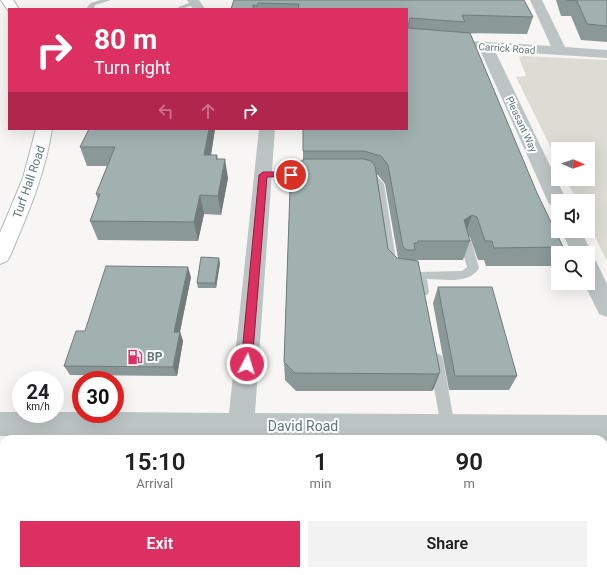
<!DOCTYPE html>
<html lang="en">
<head>
<meta charset="utf-8">
<style>
  body { margin:0; font-family:Roboto,sans-serif; background:#f2f2f2; color:#202124; height:100vh; display:flex; flex-direction:column; font-size:15px; white-space:nowrap }
  * { box-sizing:border-box; margin:0 }
  p { font-size:13px; color:#757577 }
  .icon { flex:none; width:22px; height:22px; fill:none; stroke:currentColor; stroke-width:2; stroke-linecap:round; stroke-linejoin:round }
  .map { position:relative; flex:1; overflow:hidden }
  .details { position:absolute; left:0px; top:435px; width:607px; height:140px; display:flex; flex-direction:column; background:#fff; border-radius:12px 12px 0 0; box-shadow:0 4px 16px #0002 }
  .details>* { flex:none }
  .top-card { position:absolute; left:8px; top:8px; width:400px; height:122px; border-radius:0px; box-shadow:0 4px 16px #0002; background:#dc3060; color:#fff; overflow:hidden }
  .needle { width:26px; rotate:92deg }
  .controls { position:absolute; left:551px; top:142px; display:grid; gap:8px }
  .controls a { display:grid; place-items:center; width:44px; height:44px; border-radius:0px; background:#fff; box-shadow:0 4px 16px #0002; font-size:20px }
  .speed { position:absolute; left:12px; top:371px; display:flex; gap:8px; font-size:20px; font-weight:700; text-align:center }
  .speed>* { display:grid; place-content:center; width:52px; height:52px; border-radius:50%; background:#fff; box-shadow:0 4px 16px #0002; line-height:1 }
  .speed small { font-size:10px; font-weight:400 }
  .speed .limit { border:6px solid #d22; background:#fff; color:#111 }
  .pin { position:absolute; display:grid; place-items:center; width:34px; height:34px; color:#fff; margin:-17px; border:2px solid #fff; border-radius:50%; box-shadow:0 1px 4px #0007 }
  .me { position:absolute; width:44px; margin:-22px; rotate:5deg; stroke-linejoin:round; filter:drop-shadow(0 0 3px #0008) }
  .turn { display:flex; align-items:center; gap:14px; height:84px; padding:0 20px; font-size:18px }
  .turn .icon { width:52px; height:52px; stroke-width:2.5 }
  .turn b { display:block; font-size:28px; line-height:34px }
  .lanes { display:flex; align-items:center; height:38px; padding:0 20px; background:#0003; justify-content:center; gap:20px; direction:ltr }
  .lanes .off { opacity:.35 }
  .eta { display:flex; justify-content:space-evenly; align-items:center; height:68px; text-align:center }
  .eta b { font-size:24px; font-weight:600; line-height:28px }
  .primary-button { display:flex; gap:8px; margin-top:auto; padding:8px 20px }
  .primary-button a { flex:1; height:46px; border-radius:0px; background:#dc3060; color:#fff; font-size:16px; font-weight:600; line-height:46px; text-align:center }
  .primary-button a+a { background:#f2f2f2; color:#202124 }
  .map>svg:first-child { display:block }
  .green { fill:#dcdcd4 }
  .lines { fill:none; stroke-linecap:round; stroke-linejoin:round }
  .primary-casing { stroke:#b0b9b9; stroke-width:2 }
  .service { fill:#bcc5c4; fill-rule:evenodd }
  .minor { fill:#bcc5c4; fill-rule:evenodd }
  .primary { fill:#fff; fill-rule:evenodd }
  .wall { fill:#8a9897; fill-rule:evenodd }
  .shaded-wall { fill:#717c7b }
  .building { fill:#a1b1b0; stroke:#717c7b }
  .route { fill:#dc3060; stroke:#8f1f3e }
  .labels { text-anchor:middle; stroke-width:4; stroke-linejoin:round; paint-order:stroke }
  .far-street-label { font-size:10px; fill:#5f7978; stroke:#fff }
  .street-label { font-size:12px; fill:#5f7978; stroke:#fff }
  .poi-label { font-size:12px; font-weight:bold; fill:#5f7978; stroke:#fff; text-anchor:start }
  .near-street-label { font-size:14px; fill:#5f7978; stroke:#fff }
</style>
</head>
<body>
<div class="map">
<svg width="607" height="575" viewBox="0 0 607 575">
  <rect width="100%" height="100%" fill="#f8f6f5"/>
  <path class="green" d="M523,56l84,4v201l-19,-38v-22h-11l-11,-22h22v-30h-30v13l-42,-85 10,-1 -7,-19z"/>
  <g class="lines">
    <g class="primary-casing">
      <path id="primary" d="M1,0h12l6,9h-10v3z
        M36,129h16c-7,45 -24,85 -42,127l-3,5 -7,3v-31l23,-55z"/>
    </g>
    <path class="service" d="M100,0h11l-16,5 -1,4h-6l-1,-2 4,-4z
      M195,1l3,2 -1,1 -16,5 -3,-2z
      M263,172h43l5,3 -5,3 -46,-1 -2,-2 2,-2z
      M364,172l13,4 7,8 13,82 -2,3h-8l-2,-3 -11,-81c-4,-4 -12,-5 -15,-10l2,-2z
      M465,236l6,4 8,28c-10,17 -35,11 -52,11l2,13 -2,3h-8l-5,-20 2,-3 46,-1 5,-4 -8,-27z
      M436,353l5,2 2,4 12,68 -2,5 -5,2 -5,-2 -2,-5 -12,-68 2,-4z"/>
    <path class="minor" d="M187,0h12l6,9h-12z
      M530,0h12l23,47 42,3v8l-112,-7 72,150h-9v7l-7,-2 -3,-4 -68,-152 -73,-5v-8l144,9z
      M259,129h16l-20,284 352,2v26h-4v-2h-377l-226,-3v-24h21v2h34v-2h26v2h34v-2l114,1z
      M561,231h20l11,22 -3,5 -1,1v-6h-16z
      M588,259l8,2 11,23v33l-8,-3 -15,-31h4z
      M212,571h32v4h-32z"/>
    <use href="#primary" class="primary"/>
  </g>
  <path class="wall" d="M234,0h290l9,17 -6,17 -62,-1h5l67,160 26,54 -3,6h-2v3l-5,10h-67l-2,-6h-6l-8,-23 -2,-1 2,5 -7,19h-49v1h4l22,111 -7,18 -2,1h-135l-11,-11 -1,-18 7,-201h12v-32h104v-120h-176zM377,175h1l7,9 13,74h-1l-9,-9z
    M556,0h51v42l-26,-2 -10,-24h-10z
    M89,129h126l-4,26h6l1,4 10,19 -7,37 -17,-1 -6,27 -100,-1 -8,-19 8,-21 -2,-6 11,-28h-20l-7,-19z
    M220,263l-4,25h-18l-1,-5z
    M191,277l-11,55 3,9 -6,35 -107,-1 -6,-9 21,-35z
    M438,287l79,89 -8,14h-60l-16,-87z
    M294,571h309l4,4h-310z"/>
  <path class="shaded-wall" d="M209,129h6l-7,45 -4,-19z
    M225,159l3,19 -7,37 -3,-19z
    M200,195l4,19 -6,27 -4,-19z
    M472,215l-7,20 -1,-15z
    M219,258l1,5 -4,25 -1,-5z
    M188,267l3,10 -13,64 -4,-9z
    M180,332l3,9 -6,35 -4,-9z
    M440,372l-7,18 -2,1 7,-17z
    M180,571h9l-1,4h-9z"/>
  <path class="building" d="M234,0h290l9,17 -71,-2 3,7 -55,-4 -2,10 62,5 67,160 26,54 -69,1 -2,-7h-7l-8,-24 -5,-2 -8,5 6,21h-52v2h-4l1,7h-8l-4,-3 -15,-82 -7,-9 -17,-5h-61v-22h104v-120h-109l1,-5 -41,-1 -1,3 -4,-1v4h-22z
    M567,0h40v26l-20,-2 -10,-23z
    M89,129h120l-5,26h13l-1,4h9l-7,37 -18,-1 -6,27 -104,-1 10,-27h-4l19,-47h-35z
    M303,159h61l7,2 4,5 13,83 9,9 21,3 22,111 -2,2 -143,-1 -11,-11 7,-201h12z
    M201,257l18,1 -4,25h-18z
    M106,266l82,1 -14,65h6l-7,35 -109,-1 12,-35h9z
    M438,287h54l25,89h-62z
    M0,466h4v105h176l-1,4h-179z
    M603,467h4v108h-302l-3,-4h301z"/>
  <path class="route" d="M291,172l3,1v3l-27,1 -15,187 -5,4 -6,-4 18,-189 4,-3z"/>
  <defs>
    <g id="fuel-bare" transform="scale(1.2)"><path d="M-5.5-6h7V0h2V4h1.3V-2.5L3-4.5l.8-.8L6-3V5H2.5V1h-1V6h-7ZM-4.2-4.7v3.2H.2V-4.7Z" fill="#dc3060" stroke="#fff" stroke-width="2.5" paint-order="stroke"/></g>
  </defs>
  <g fill-rule="evenodd">
    <use href="#fuel-bare" x="135" y="357"/>
  </g>
  <g class="labels">
    <g class="far-street-label">
      <text transform="translate(507 48) rotate(4)" y="4">Carrick Road</text>
      <text transform="translate(522 124) rotate(65)" y="4">Pleasant Way</text>
    </g>
    <g class="street-label">
      <text transform="translate(29 182) rotate(-71)" y="4">Turf Hall Road</text>
    </g>
    <g class="poi-label">
      <text x="147" y="361">BP</text>
    </g>
    <g class="near-street-label">
      <text x="303" y="431">David Road</text>
    </g>
  </g>
</svg>
<div class="controls">
<a><svg class="needle" viewBox="-14 -14 28 28"><path d="M0-13l5 13h-10z" fill="#e53935"/><path d="M0 13l5-13h-10z" fill="#757577"/></svg></a>
<a><svg class="icon" aria-label="sound" viewBox="0 0 24 24"><path d="M4 9h4l5-4v14l-5-4H4zM17 9q2 3 0 6"/></svg></a>
<a><svg class="icon" aria-label="search" viewBox="0 0 24 24"><circle cx="10" cy="10" r="6"/><path d="M15 15l6 6"/></svg></a>
</div>
<div class="speed"><div>24<small>km/h</small></div><div class="limit">30</div></div>
<div class="pin" style="left:291px;top:175px;background:#d93025"><svg class="icon" aria-label="arrive" viewBox="0 0 24 24"><path d="M6 21V4h12l-3 4 3 4H6"/></svg></div>
<svg class="me" style="left:247px;top:364px" viewBox="-20 -20 40 40"><circle r="17" fill="#dc3060" stroke="#fff" stroke-width="3"/><path d="M0-11L8 9 0 5-8 9z" fill="#fff"/></svg>
<div class="top-card">
<div class="turn"><svg class="icon" aria-label="right" viewBox="0 0 24 24"><path d="M7 20v-9h11M14 6l5 5-5 5"/></svg><div><b>80 m</b>Turn right</div></div>
<div class="lanes"><svg class="icon off" aria-label="left" viewBox="0 0 24 24"><path d="M17 20v-9H6M10 6l-5 5 5 5"/></svg><svg class="icon off" aria-label="ahead" viewBox="0 0 24 24"><path d="M12 20V5M6 11l6-6 6 6"/></svg><svg class="icon" aria-label="right" viewBox="0 0 24 24"><path d="M7 20v-9h11M14 6l5 5-5 5"/></svg></div>
</div>
<section class="details">
<div class="eta">
<div><b>15:10</b><p>Arrival</p></div>
<div><b>1</b><p>min</p></div>
<div><b>90</b><p>m</p></div>
</div>
<div class="primary-button"><a>Exit</a><a>Share</a></div>
</section>
</div>
</body>
</html>
